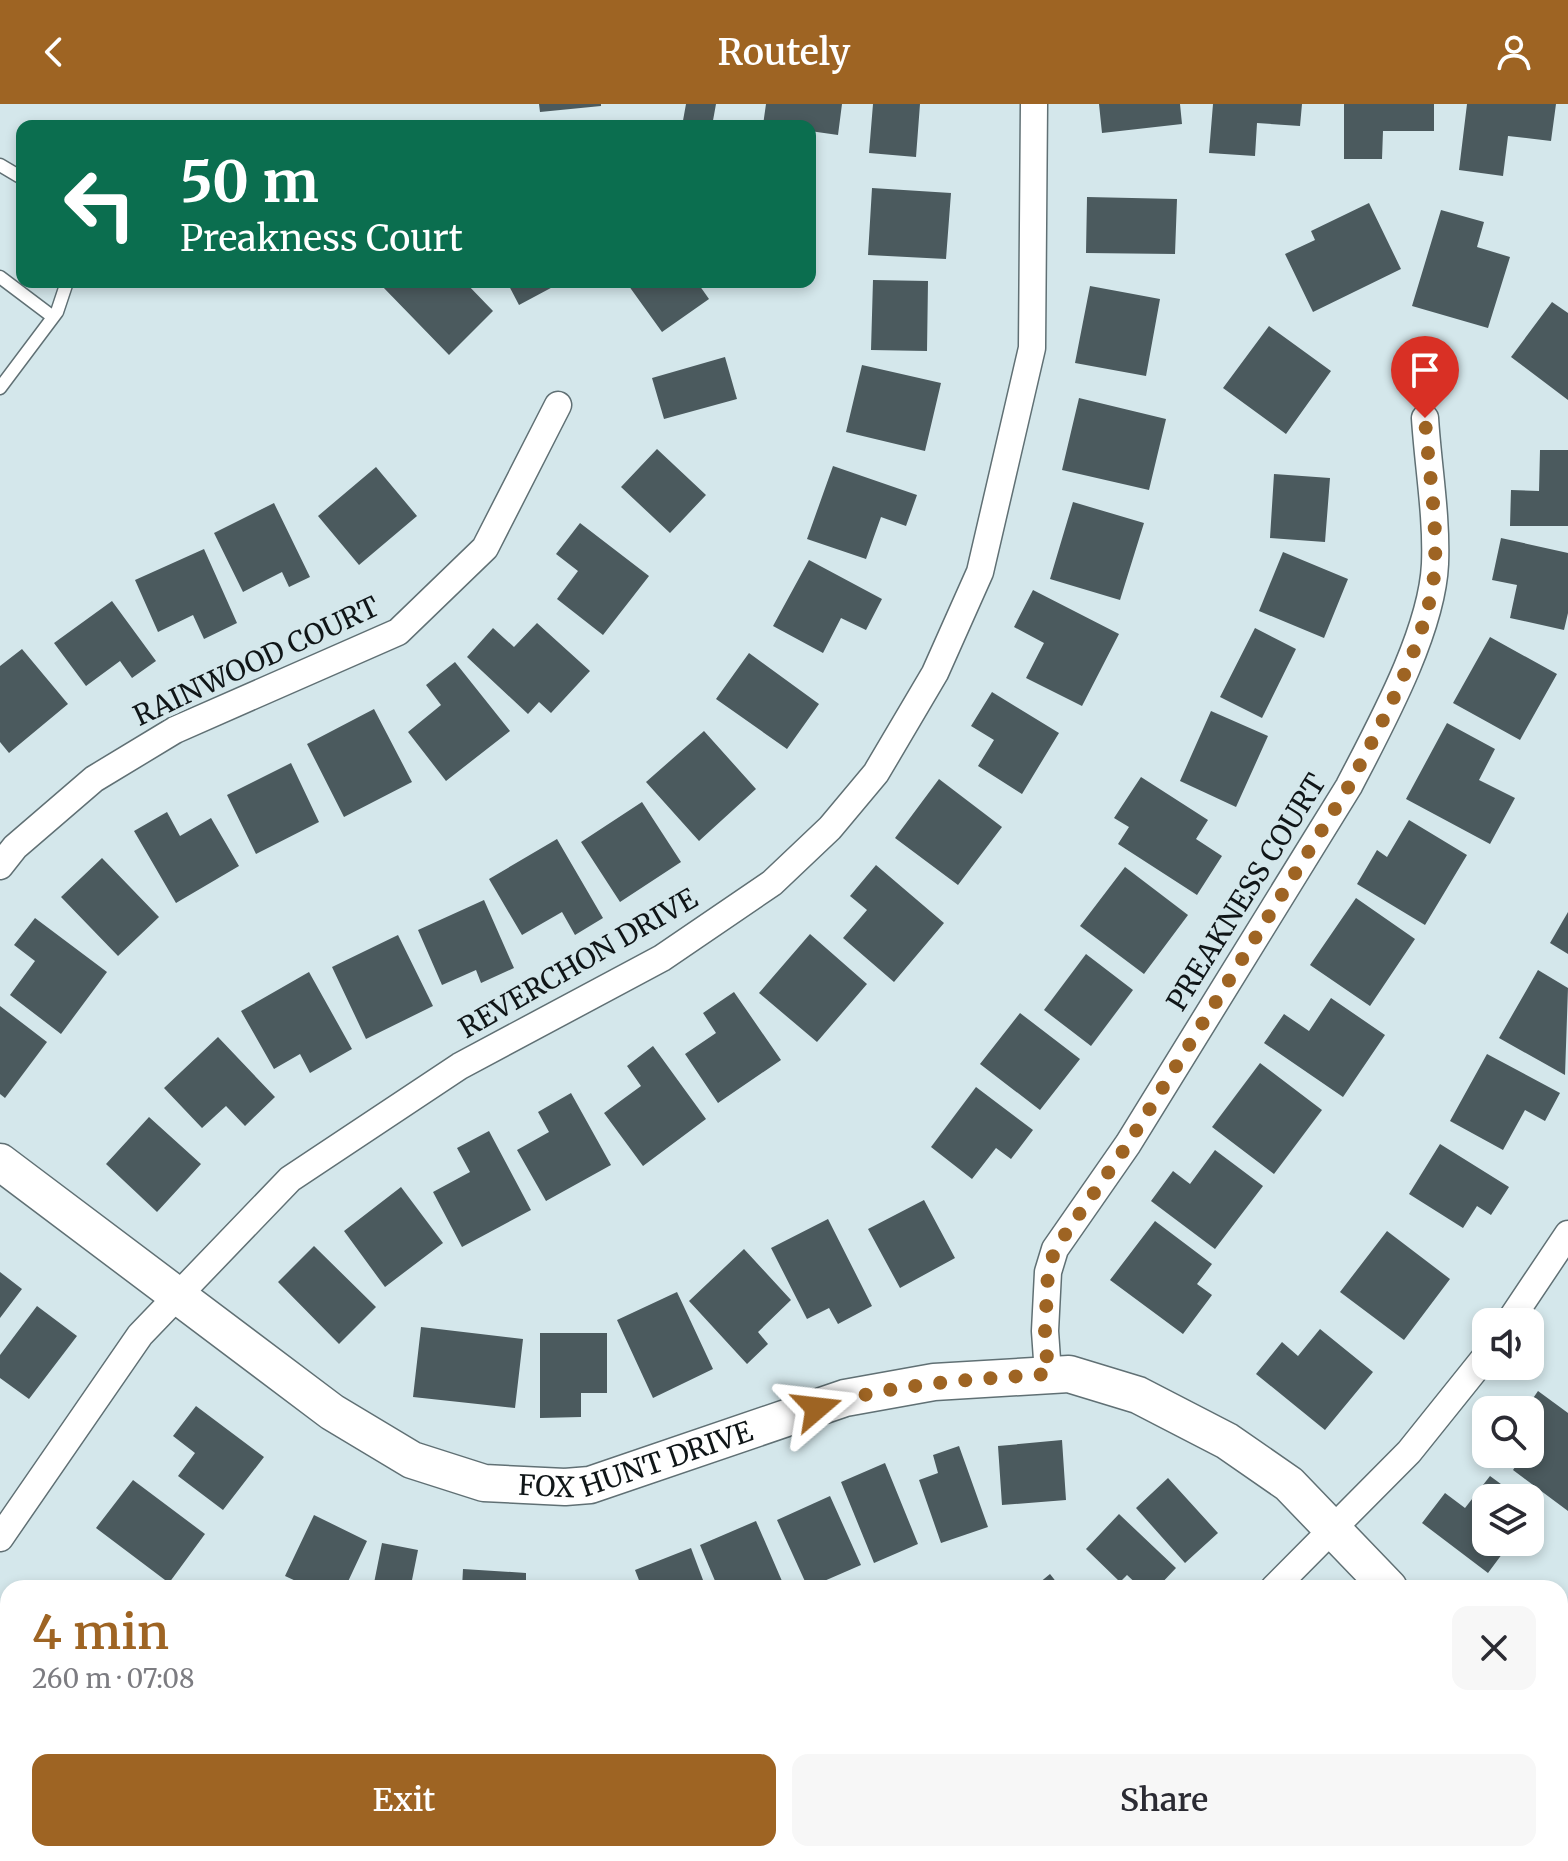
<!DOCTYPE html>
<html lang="en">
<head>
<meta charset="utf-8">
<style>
  body { margin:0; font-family:Merriweather,serif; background:#f7f7f7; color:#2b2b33; height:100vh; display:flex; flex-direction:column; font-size:30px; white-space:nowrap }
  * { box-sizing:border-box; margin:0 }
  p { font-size:26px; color:#7c7c81 }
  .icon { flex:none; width:44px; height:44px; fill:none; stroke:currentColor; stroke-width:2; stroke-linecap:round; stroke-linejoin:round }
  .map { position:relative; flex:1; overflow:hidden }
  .drawer { position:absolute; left:0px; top:1476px; width:1568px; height:282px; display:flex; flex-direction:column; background:#fff; border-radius:24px 24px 0 0; box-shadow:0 4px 12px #0003 }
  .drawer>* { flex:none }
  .guide { position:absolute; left:16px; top:16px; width:800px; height:168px; border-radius:16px; box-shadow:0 4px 12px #0003; background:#0b6e4f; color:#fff; overflow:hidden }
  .controls { position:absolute; left:1472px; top:1204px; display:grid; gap:16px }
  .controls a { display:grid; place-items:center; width:72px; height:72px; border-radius:16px; background:#fff; box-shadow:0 4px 12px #0003; font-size:40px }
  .pin { position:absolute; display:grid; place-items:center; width:68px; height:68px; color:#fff; margin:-82px -34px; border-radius:50% 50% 50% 0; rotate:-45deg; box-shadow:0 0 8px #0007 }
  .pin .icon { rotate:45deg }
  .me { position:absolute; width:88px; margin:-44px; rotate:73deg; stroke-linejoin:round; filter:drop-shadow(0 0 6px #0008) }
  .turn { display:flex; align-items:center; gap:28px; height:168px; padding:0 32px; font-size:36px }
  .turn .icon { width:104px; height:104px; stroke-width:2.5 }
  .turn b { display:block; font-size:56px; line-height:68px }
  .round { display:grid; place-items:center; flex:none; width:84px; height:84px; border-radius:16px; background:#f7f7f7 }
  .head { display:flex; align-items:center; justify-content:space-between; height:136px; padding:0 32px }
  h1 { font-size:48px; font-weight:600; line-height:60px; color:#9e6423 }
  .cta { display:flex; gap:16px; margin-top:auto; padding:16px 32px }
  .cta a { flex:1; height:92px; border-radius:16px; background:#9e6423; color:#fff; font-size:32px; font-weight:600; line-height:92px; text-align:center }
  .cta a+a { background:#f7f7f7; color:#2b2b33 }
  header { display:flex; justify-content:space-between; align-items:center; height:104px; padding:0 32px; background:#9e6423; color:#fff; font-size:36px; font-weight:600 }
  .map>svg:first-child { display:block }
  .building { fill:#4b5a5e }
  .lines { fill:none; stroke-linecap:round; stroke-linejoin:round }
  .lane-casing { stroke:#607074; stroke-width:15 }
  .street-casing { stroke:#607074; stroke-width:29 }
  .secondary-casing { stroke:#607074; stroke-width:39 }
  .lane { stroke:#fff; stroke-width:12 }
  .street { stroke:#fff; stroke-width:26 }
  .secondary { stroke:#fff; stroke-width:36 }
  .route { stroke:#9e6423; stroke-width:14; stroke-dasharray:0 25.2 }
  .labels { text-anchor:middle; stroke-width:8; stroke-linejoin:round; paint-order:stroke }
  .street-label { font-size:28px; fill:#101618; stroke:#d4e7eb }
</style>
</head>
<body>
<header><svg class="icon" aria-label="back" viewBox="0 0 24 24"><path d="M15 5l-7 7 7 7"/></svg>Routely<svg class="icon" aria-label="person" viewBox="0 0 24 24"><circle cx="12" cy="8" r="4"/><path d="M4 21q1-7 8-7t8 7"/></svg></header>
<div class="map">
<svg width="1568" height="1757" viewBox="0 0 1568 1757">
  <rect width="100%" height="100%" fill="#d4e7eb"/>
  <path class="building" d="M539,0h62v2l-61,6z
    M686,0h30l-4,22h-30z
    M766,0h76l-4,31 -28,-4v-5l-47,-1z
    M873,0h47l-4,53 -47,-4z
    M1099,0h81l2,20 -80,9z
    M1213,0h89l-2,22 -43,-3 -2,33 -46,-3z
    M1344,0h90v27h-51l-1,28h-38z
    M1467,0h89l-5,37 -43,-5 -5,40 -44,-6z
    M872,84l79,5 -5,66 -78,-4z
    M1087,93l90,2 -2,55 -89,-1z
    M1369,99l32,66 -88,43 -28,-58 30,-14 -4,-9z
    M1441,106l43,12 -7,25 33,10 -22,71 -76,-22z
    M873,176l55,1 -1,70 -56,-1z
    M385,178h80l28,29 -44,44 -68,-70z
    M507,178h55l-43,23z
    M626,178h71l12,17 -47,33z
    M1090,182l70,13 -14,77 -71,-13z
    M1552,198l16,11v87l-57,-43z
    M1269,222l62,45 -45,63 -63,-46z
    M725,253l12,42 -73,20 -12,-41z
    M862,261l79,18 -16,68 -79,-19z
    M1079,294l87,21 -17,71 -87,-20z
    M657,345l49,46 -36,38 -49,-46z
    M1540,346h28v76h-58l1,-36 28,1z
    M833,362l84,29 -11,31 -25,-9 -15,42 -59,-20z
    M376,363l41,49 -58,49 -41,-49z
    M1274,370l56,4 -5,64 -55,-4z
    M1073,398l71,21 -24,77 -70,-21z
    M274,399l36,74 -21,10 -7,-15 -39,20 -29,-59z
    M580,419l69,53 -46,59 -46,-36 21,-28 -22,-17z
    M1501,434l67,15v60l-4,17 -54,-12 7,-33 -25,-5z
    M204,445l33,74 -33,16 -11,-24 -35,17 -23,-52z
    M1283,448l65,27 -24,59 -65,-27z
    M809,456l73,39 -16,31 -25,-12 -18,35 -50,-27z
    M1033,486l86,44 -37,72 -56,-28 18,-35 -30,-16z
    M112,497l44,60 -24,17 -12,-17 -34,25 -32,-43z
    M537,519l53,48 -39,42 -12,-11 -11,12 -61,-57 26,-29 21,19z
    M1255,524l41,21 -34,69 -42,-21z
    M1490,533l67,37 -37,66 -67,-37z
    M22,545l46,55 -59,49 -9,-11v-76z
    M749,549l70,51 -32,45 -71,-50z
    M455,558l55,69 -64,50 -38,-49 33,-27 -15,-20z
    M992,588l67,41 -37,61 -44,-28 16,-26 -23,-14z
    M374,605l38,73 -68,35 -37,-73z
    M1211,607l57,25 -32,71 -56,-26z
    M1447,619l48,26 -16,31 36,18 -25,46 -84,-45z
    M704,627l52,58 -57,52 -53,-59z
    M291,659l28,59 -63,32 -29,-59z
    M1141,673l67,43 -12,19 26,17 -25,39 -79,-51 11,-17 -15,-9z
    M939,675l63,48 -44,58 -63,-47z
    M642,698l39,60 -61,40 -39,-60z
    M167,708l13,24 31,-18 28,48 -63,37 -42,-72z
    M1409,716l58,35 -42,70 -68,-41 20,-34 10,7z
    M557,735l46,79 -28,17 -13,-23 -40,23 -33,-56z
    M102,754l57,59 -41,39 -57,-59z
    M876,761l68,58 -50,59 -51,-44 24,-28 -17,-14z
    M1125,763l63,48 -44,59 -64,-48z
    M1356,794l59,41 -45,67 -60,-41z
    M484,796l30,68 -33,15 -5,-13 -34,15 -24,-55z
    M1568,808v42l-18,-11z
    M35,814l72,54 -46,62 -51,-39 25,-34 -21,-16z
    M810,830l57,50 -50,58 -58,-49z
    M398,831l35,71 -67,33 -34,-72z
    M1086,850l47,36 -42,56 -47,-36z
    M1538,866l30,18 -3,87 -66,-37z
    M309,868l43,77 -42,24 -10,-19 -26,15 -33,-58z
    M734,888l47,68 -63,43 -33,-49 31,-21 -13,-20z
    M1331,894l54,37 -42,62 -79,-54 20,-29 25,17z
    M0,902l47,36 -42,56 -5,-4z
    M1020,909l60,46 -40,51 -60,-46z
    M218,933l57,60 -30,29 -19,-20 -24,22 -38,-40z
    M653,942l53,73 -63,47 -39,-53 37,-27 -14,-20z
    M1487,950l73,39 -15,28 -20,-11 -22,40 -53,-29z
    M1260,959l62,47 -48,64 -62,-47z
    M976,983l57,43 -22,29 -15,-11 -24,31 -41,-32z
    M571,989l40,72 -65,36 -29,-51 32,-18 -11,-20z
    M149,1013l52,47 -44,48 -51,-48z
    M489,1027l42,79 -69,37 -29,-55 37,-20 -13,-24z
    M1440,1040l69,43 -18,28 -14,-9 -14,22 -54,-34z
    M1215,1046l48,36 -48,63 -64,-48 22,-30 17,13z
    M401,1083l42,56 -58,44 -41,-56z
    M924,1096l31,58 -55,30 -32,-59z
    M828,1115l44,87 -34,18 -9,-16 -22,11 -36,-71z
    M1155,1117l57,43 -15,20 15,11 -29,39 -73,-54z
    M1387,1127l63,48 -46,61 -64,-48z
    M314,1142l62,61 -37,37 -61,-62z
    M744,1145l47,51 -33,32 10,12 -21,20 -58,-63z
    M0,1168l22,17 -22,29z
    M677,1188l36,77 -60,29 -36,-78z
    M37,1202l40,30 -48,63 -29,-21v-23z
    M421,1223l102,12 -8,69 -102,-11z
    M1320,1225l53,43 -48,58 -69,-56 26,-32 16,14z
    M540,1229h67v60h-26v24l-41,1z
    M1538,1287l30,22v98l-55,-41 11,-16h6v-8l8,-10 -8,-6v-20h-5z
    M196,1302l68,51 -41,53 -45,-34 17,-23 -22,-17z
    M1062,1336l4,60 -64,5 -4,-59z
    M959,1342l29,81 -47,16 -22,-63 19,-7 -5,-18z
    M885,1359l33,81 -44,19 -33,-81z
    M1490,1372l30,22h-34v44h25l-23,31 -66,-50 23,-30 20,15z
    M1168,1374l50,55 -33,30 -49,-55z
    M133,1376l72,54 -36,49 -73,-55z
    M830,1392l31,69 -53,23 -31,-68z
    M1119,1410l57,54 -19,20h-16l-14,-13 -7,7 -34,-33z
    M314,1411l53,26 -22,47h-34l-26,-12z
    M756,1417l29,67h-67l-18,-43z
    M382,1439l36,7 -6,30 31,8h-70z
    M691,1444l15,40h-64l-7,-18z
    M463,1465l63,4v15h-64z
    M1050,1470l11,14h-28z
    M15,1750h46l9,7h-60z
    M518,1750h35l1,4 -36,2z
    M1047,1750h74l4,7h-73z
    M1413,1750h42l6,7h-56z
    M1481,1750h60l6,7h-60z"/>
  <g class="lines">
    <g class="lane-casing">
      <path id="lane" d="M0,61l22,13
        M0,173l53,40
        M0,284l57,-76 10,-30"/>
    </g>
    <g class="street-casing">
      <path id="street" d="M0,762l15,-19 79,-68 81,-49 223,-98 87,-84 73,-143
        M1509,1218l59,-88
        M1048,1270l-3,-43 3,-59 7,-23 73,-105 221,-358c31,-60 83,-154 86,-222 2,-48 -7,-98 -10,-146
        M0,1434l140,-203 150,-156 170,-113 202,-108 110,-75 58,-55 46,-55 59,-100 45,-101 52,-224 2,-244
        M1274,1484l135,-136 77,-96
        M0,1604l8,6
        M268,1750l17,7
        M816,1757l19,-7"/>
    </g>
    <g class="secondary-casing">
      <g id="secondary">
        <path id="s1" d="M0,1058l332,250 80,48 72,23 81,4 25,-2 255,-87 89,-16 135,-8 69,21 89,46 62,43 100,104"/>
        <path d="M1560,1661l8,8"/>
      </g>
    </g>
    <use href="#lane" class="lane"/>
    <use href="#street" class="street"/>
    <use href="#secondary" class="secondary"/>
  </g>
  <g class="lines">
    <path class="route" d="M817,1304c74,-25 153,-28 231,-34l-3,-43 3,-59 7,-23 73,-105 221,-358c31,-60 83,-153 86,-222 2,-48 -7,-98 -10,-146"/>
  </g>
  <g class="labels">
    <g class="street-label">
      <text transform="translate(256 557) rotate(-25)" y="10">RAINWOOD COURT</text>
      <text transform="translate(1246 788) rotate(-58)" y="10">PREAKNESS COURT</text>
      <text transform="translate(578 859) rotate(-30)" y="10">REVERCHON DRIVE</text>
      <text dy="10" stroke="none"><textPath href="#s1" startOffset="740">FOX HUNT DRIVE</textPath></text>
    </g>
  </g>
</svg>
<div class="controls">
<a><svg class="icon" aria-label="sound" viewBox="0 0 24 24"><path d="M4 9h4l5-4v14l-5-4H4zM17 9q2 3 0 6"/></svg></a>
<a><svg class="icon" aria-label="search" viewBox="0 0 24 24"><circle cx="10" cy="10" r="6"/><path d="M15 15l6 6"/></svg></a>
<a><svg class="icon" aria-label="layers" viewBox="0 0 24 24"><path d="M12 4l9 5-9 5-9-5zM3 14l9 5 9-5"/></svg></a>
</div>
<div class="pin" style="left:1425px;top:314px;background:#d93025"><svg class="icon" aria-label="arrive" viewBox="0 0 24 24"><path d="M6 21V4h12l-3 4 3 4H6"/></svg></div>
<svg class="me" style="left:817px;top:1304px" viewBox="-20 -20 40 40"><path d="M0-17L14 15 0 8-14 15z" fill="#9e6423" stroke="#fff" stroke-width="4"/></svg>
<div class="guide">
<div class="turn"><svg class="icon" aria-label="left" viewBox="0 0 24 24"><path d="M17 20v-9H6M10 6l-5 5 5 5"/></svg><div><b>50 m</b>Preakness Court</div></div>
</div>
<section class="drawer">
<div class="head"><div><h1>4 min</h1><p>260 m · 07:08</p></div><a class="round"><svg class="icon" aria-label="close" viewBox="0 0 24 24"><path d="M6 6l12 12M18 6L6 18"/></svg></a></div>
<div class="cta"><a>Exit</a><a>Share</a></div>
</section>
</div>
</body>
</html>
